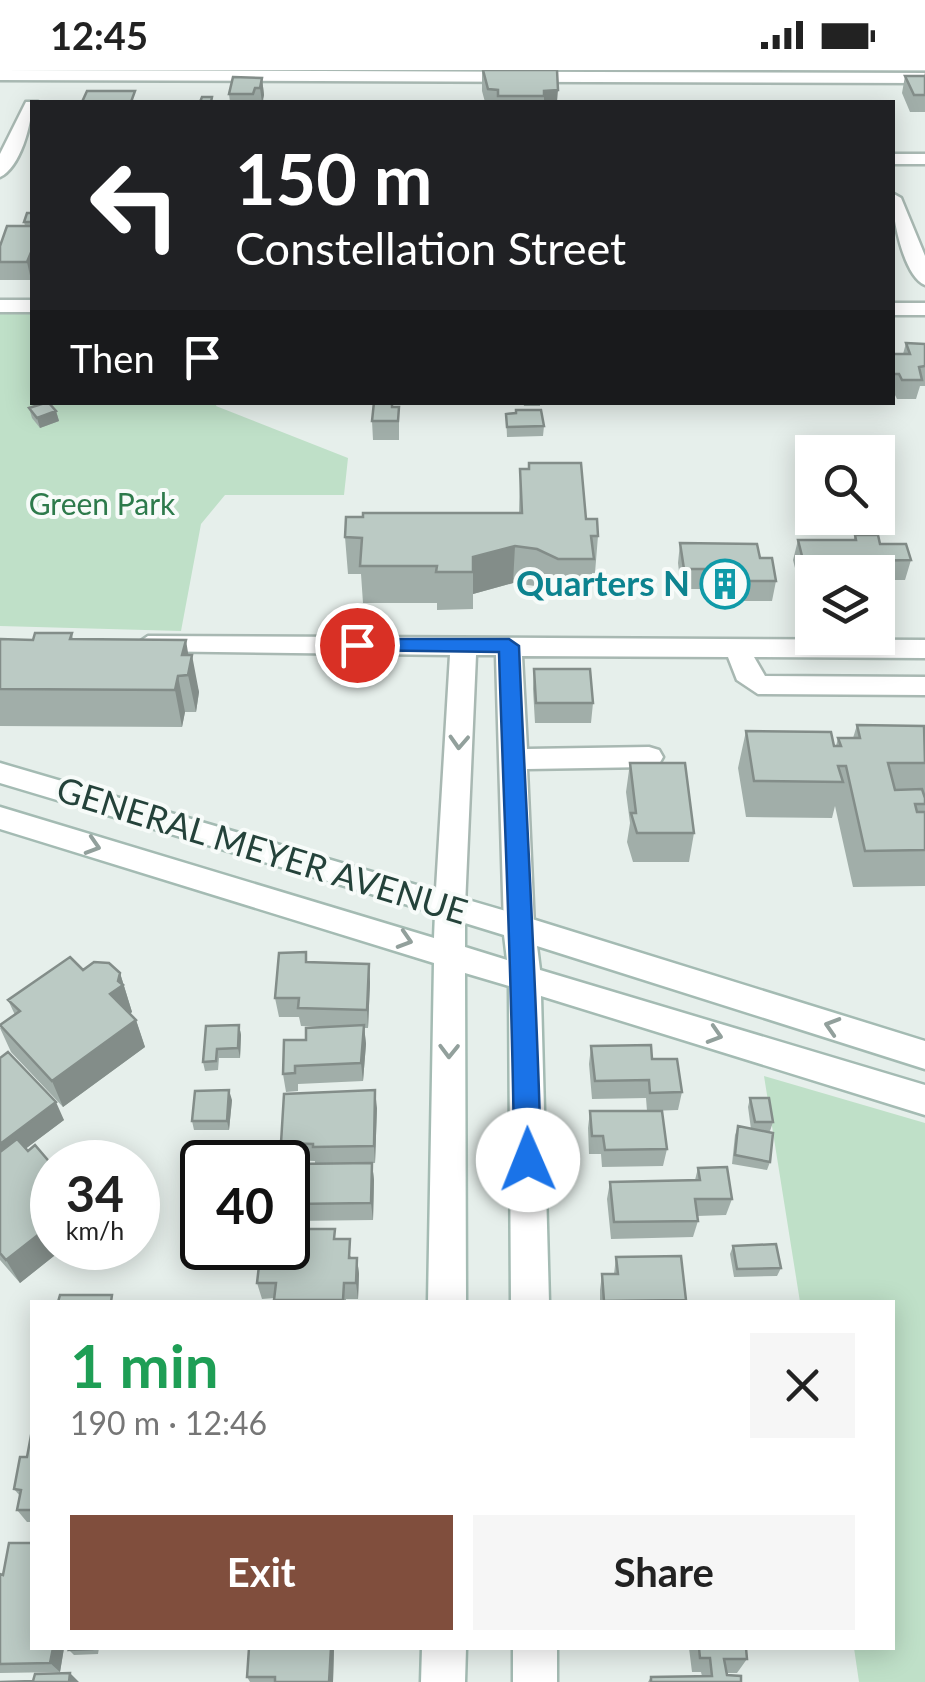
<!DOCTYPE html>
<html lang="en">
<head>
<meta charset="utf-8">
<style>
  body { margin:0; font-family:Lato,sans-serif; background:#f6f6f6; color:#222; height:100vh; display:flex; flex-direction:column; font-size:38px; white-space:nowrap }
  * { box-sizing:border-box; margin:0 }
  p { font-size:32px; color:#767676 }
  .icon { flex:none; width:55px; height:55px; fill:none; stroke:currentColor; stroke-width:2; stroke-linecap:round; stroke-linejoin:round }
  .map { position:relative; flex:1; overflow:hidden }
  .side { position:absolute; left:30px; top:1230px; width:865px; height:350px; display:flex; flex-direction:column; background:#fff; border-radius:0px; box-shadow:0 5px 25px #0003 }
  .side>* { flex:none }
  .hud { position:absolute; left:30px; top:30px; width:865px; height:305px; border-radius:0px; box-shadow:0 5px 25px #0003; background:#202124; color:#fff; overflow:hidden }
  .fabs { position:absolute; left:795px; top:365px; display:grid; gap:20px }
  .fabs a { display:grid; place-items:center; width:100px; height:100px; border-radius:0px; background:#fff; box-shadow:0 5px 25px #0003; font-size:50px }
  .speed { position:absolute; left:30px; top:1070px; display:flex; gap:20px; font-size:50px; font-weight:700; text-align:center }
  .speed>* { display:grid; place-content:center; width:130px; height:130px; border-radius:50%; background:#fff; box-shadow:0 5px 25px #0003; line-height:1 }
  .speed small { font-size:25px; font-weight:400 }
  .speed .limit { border:5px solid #111; border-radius:15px; background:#fff; color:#111 }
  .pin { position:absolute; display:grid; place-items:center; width:85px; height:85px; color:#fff; margin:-42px; border:5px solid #fff; border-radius:50%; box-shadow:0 2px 10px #0007 }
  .me { position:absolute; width:110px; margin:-55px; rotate:359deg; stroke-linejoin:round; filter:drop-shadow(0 0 8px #0008) }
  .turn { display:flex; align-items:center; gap:35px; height:210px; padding:0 40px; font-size:45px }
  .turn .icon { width:130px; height:130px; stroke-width:2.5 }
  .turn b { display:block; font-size:70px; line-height:85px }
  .then { display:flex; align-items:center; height:95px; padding:0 40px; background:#0003; gap:20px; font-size:38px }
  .round { display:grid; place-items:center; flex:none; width:105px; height:105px; border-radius:0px; background:#f6f6f6 }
  .summary { display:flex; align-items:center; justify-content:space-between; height:170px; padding:0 40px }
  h1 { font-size:60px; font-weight:700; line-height:75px; color:#1e9e55 }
  .button { display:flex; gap:20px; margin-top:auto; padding:20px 40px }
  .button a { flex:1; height:115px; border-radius:0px; background:#804e3d; color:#fff; font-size:40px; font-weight:700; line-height:115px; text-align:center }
  .button a+a { background:#f6f6f6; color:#222 }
  .status { display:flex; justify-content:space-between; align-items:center; height:70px; padding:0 50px; background:#fff; direction:ltr }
  .status svg { height:28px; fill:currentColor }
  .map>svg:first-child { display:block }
  .green { fill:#bfe0c8 }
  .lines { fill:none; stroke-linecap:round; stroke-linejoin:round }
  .street-casing { stroke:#a8b8b2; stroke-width:5 }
  .secondary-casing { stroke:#a4bbb3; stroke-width:5 }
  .street { fill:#fff; fill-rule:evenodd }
  .secondary { fill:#fff; fill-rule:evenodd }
  .wall { fill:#a1aea9 }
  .shaded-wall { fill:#838d89 }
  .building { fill:#bbcac4; stroke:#838d89; stroke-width:2.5 }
  .oneway { stroke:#92a09c }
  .route { fill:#1a73e8; stroke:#114b97; stroke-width:2.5 }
  .labels { text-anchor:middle; stroke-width:8; stroke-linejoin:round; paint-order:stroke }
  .far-park-label { font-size:30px; fill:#2d7a4b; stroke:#f7fbf9 }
  .culture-label { font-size:35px; font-weight:bold; fill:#0d838f; stroke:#f7fbf9; text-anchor:end }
  .street-label { font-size:35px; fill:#24423a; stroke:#f7fbf9 }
</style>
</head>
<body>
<div class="status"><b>12:45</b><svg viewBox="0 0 49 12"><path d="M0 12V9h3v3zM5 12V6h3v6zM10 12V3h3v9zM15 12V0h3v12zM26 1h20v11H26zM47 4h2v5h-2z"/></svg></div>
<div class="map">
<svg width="925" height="1612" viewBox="0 0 925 1612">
  <rect width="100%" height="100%" fill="#e6efeb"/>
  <path class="green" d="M0,242h32v90l185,1 -1,3 132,52 -4,37h-119l-24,29 -20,107 -181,-5z
    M764,1006l161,47v559h-66l-5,-34h38v-346h-92z"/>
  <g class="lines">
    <g class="street-casing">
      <path id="street" d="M0,0l925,3v10l-925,-3z
        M26,32h12h-6c0,22 -12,66 -32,75v-23z
        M892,84h33v10h-33z
        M892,123l9,5 24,58v29c-22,-9 -33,-70 -33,-92z
        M0,230h32v12h-32z
        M892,233h33v12h-33z
        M148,566l777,4v18l-171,-1 11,19 160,1v18l-167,-1 -21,-14 -9,-23 -206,-1 5,93 122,-2 10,3 4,7 -4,7 -10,3 -122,2 7,158 -4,9 -11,3 -11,-3 -4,-9 -8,-272h-20l-11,251 -4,8 -11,4 -11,-4 -4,-8 15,-251 -311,-4 -4,-6z"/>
    </g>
    <g class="secondary-casing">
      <path id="secondary" d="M0,693l519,152 406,126v28l-388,-123 3,24 385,115v30l-384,-119 8,306h-38l-2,-316 -44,-13 1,329h-38l6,-339 -434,-134v-22l434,131 1,-25 -435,-130zM465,853l39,12 3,25 -42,-13z
        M422,1578h44l-1,34h-44z
        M513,1578h44v34h-44z"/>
    </g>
    <use href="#street" class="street"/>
    <use href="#secondary" class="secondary"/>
  </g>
  <path class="wall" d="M482,0h75v32h-72l-3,-11z
    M925,2v40h-15l-8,-19 3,-17h19z
    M262,8l2,17 -1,7h-33l-1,-8z
    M32,143l-1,67h-31v-34l25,-20 -1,-4z
    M906,273l19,1v42h-5l-4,13h-19l-3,-6h-2v-39h11z
    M363,332h30l-1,5h7v33h-26l-1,-19 2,-17z
    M523,332h17v4h-16z
    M29,338l27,3 3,10 -19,7 -8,-10z
    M506,344l38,12 -1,10 -36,1z
    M520,399l66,50 12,17 -3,37h-3l-2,23h-34l-21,-10 -22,-3 -40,11v15l-36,1v-7h-74l-2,-29h-13l-3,-37 174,-24z
    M855,465l25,9 31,16 -6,20h-27v-8h-66v13l-13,-1 -6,-24 5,-20h56z
    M680,473l80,15 16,23 -4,20h-32l-1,-8h-37v-4h-21l-3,-26z
    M72,563l1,7 115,15 11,37 -3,20h-11l-3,15 -182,-1v-87l33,1z
    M534,599l59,34 -2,20h-56l-2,-34z
    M857,655l68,3v158l-72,1 -18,-81 -3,12 -86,-1 -8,-49 8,-37 90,15 2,-8h15z
    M630,693l64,70 -5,29h-56l-6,-20 3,-19 -4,-31z
    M308,892l61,2 1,19 -2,45h-4l2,16 -3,37 -65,3v7l-12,1 -3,-18 23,-34 21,-13 -26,-1 -2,-9h-20l-4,-19z
    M83,900l37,3 12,39 -2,2 6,6 9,27 -82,60 -52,-55 -11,-24 15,-13 -7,-15z
    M239,955l2,10 -1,23h-21l-1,12 -13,1 -2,-9z
    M591,976l61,13 30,33 -4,18 -27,1 16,38 -4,17 -61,1 -1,-13h-12l-1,-26 2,-17h57l-1,-13 -54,1 -3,-35z
    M0,988l64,62 -39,29 27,99h12l-44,35 -20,-23z
    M750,1028l23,24 -3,9h-9l9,31 -3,8 -35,-6 3,-29 3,-9 13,3 -3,-22z
    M232,1030l-3,30h-35l-2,-9z
    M377,1038l-2,55h-3l2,17 -1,40 -79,1 -3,-17 24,-40v-3l-31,-1 -3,-17z
    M698,1098l34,31 -6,16 -29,1 1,5 -5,16 -82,2 -4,-40 3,-17 85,-2z
    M336,1169l16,19h5l2,16 -1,25h-12v3h-71l-1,-4 -12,1 -5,-16z
    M733,1176l48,22 -4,8 -43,1 -4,-23z
    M616,1187l70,43v2h-86v-12l2,-16h12z
    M32,1360v92h-5l-10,-12 3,-14 -6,-7 13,-32z
    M0,1504l32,74h32l-4,24 -60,1z
    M70,1578h29l-1,6 -24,1 -5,-5z
    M249,1578h85l-1,34h-83l-3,-5z
    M689,1578h57l1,11 -10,14h-11l1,2 14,7h-93l3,-5 51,-1 -1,-4h-9z"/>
  <path class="shaded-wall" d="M262,8l2,17 -2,7 -2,-14z
    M558,20l-1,12h-13v-11z
    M32,180v28l-1,2 -4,-18z
    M56,341l3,10 -19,7 -3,-10z
    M515,476l-2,37 -40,11v-37z
    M865,491l-4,11h-9l1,-8z
    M186,570l4,25 2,-10 7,37 -3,20 -8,-37 -6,-20z
    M178,606l7,36 -3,15 -7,-37z
    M369,894l1,19 -2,45 -1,-18z
    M120,903l12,39 -13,9 -9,-27 8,-13z
    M136,950l9,27 -82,60 -11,-26z
    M239,955l2,10 -1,23 -2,-10z
    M364,955l2,19 -3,37 -2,-18z
    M229,1020l3,10 -3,30 -2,-9z
    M375,1020l2,18 -2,55 -1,-17z
    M56,1032l8,18 -64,48v-24z
    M372,1093l2,17 -1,40 -2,-17z
    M52,1154v24h12l-44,35 -14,-23z
    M357,1188l2,16 -1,25 -2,-16z
    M53,1578h11l-4,24 -10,-9z
    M331,1578h3l-1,34h-4z
    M70,1603l9,9h-10z"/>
  <path class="building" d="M483,0h74l1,20 -14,1v5h-46v-6l-10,-1z
    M905,6h20v19h-11z
    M233,7l29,1 -2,10h-5l-2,6h-24z
    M87,21h48l-4,11h-49z
    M202,27h10l-1,5h-11z
    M27,143h5v9h-8z
    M7,156h25v24l-5,12h-27v-16z
    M906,273l19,1v22l-6,1 3,13h-20l-3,-6h-7v-20h18z
    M48,332l8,9 -19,7 -8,-10z
    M374,332h18v5h7l-1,14h-26z
    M516,340h25l3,16 -37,1 -1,-13 10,-1z
    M529,393h52l5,56h11l1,17h-7l3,23h-36l-21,-10 -22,-3 -42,11v15h-37l1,-6h-77l2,-28 -17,-1 1,-20h17v-4h159l-2,-44h9z
    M855,465h23l2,9h26l5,16 -46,1 -12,3 1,3 -50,-3 -6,-24h58z
    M680,473l77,1 3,14h12l4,23h-32l-2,-8h-36l-1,-4h-21z
    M35,563h37l-2,6 116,1 -4,15h10l-4,20 -10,1 -3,14 -175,-1v-50l33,1z
    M534,599h56l3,34h-57z
    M857,655l67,1 1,37h-37l7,27 27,-1 3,9v6h-10l2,8h8v38l-60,1 -19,-85h-8l5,16 -89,-1 -8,-50 85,1 3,14h7l-3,-8h22z
    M630,693h55l9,70h-57l-6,-20h5z
    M306,882v10l63,2 -2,46 -69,-2 1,-10h-24l4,-45z
    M70,887l13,13 11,-8 15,1 11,10 -2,8 5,4 -13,9 26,26 -84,61 -52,-56 20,-14 -12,-11z
    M239,955l-1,23 -21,1 -1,12 -13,1 3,-36z
    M364,955l-3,38 -66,3v7l-12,1 1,-34h22v-12z
    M651,975l1,14h25l5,33 -32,1 -1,-13 -54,1 -4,-35z
    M8,982l48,50 -56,42v-86z
    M229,1020l-2,31h-35l3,-30z
    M375,1020l-1,56 -61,1v-3l-32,-1 3,-49z
    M750,1028h19l4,24h-18z
    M590,1041h72l5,38 -62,1 -2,-14h-11z
    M738,1056l35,7 -3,29 -35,-7z
    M17,1069l11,12 7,-6 17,20v59l-46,36 -6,-7v-101z
    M257,1089v3h-43v-2z
    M372,1093l-1,40 -80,1 3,-40z
    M727,1097l5,32h-37l3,22 -84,1 -4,-40 90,-2 -2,-12z
    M288,1159h47l-1,10h16l-1,19h8l-1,25h-12l-1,17h-69l2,-17h-19l4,-35h27z
    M776,1174l5,24 -44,1 -4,-23z
    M681,1186l5,44 -82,1 -2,-27h16l-2,-17z
    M60,1225h52l-1,7h-53z
    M32,1360v80h-15l4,-20 -7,-1 6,-32h7z
    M9,1473h23v105h21l-3,15 -50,1v-90l3,1z
    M70,1578h24l-1,1 -24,1z
    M249,1578h82l-2,34h-54v-5h-28z
    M699,1578h47l1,11h-23l3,16 14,1v6h-90v-5l61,-1 -2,-18h-10z
    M70,1603l-1,9h-69l33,-1 2,-7z"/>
  <defs><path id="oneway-chevron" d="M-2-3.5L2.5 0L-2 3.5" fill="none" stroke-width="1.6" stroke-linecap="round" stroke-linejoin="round" transform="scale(2.5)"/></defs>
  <g class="oneway">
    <use href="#oneway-chevron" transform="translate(459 672) rotate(93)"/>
    <use href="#oneway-chevron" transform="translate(93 776) rotate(17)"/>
    <use href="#oneway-chevron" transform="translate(405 870) rotate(17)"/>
    <use href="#oneway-chevron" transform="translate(832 956) rotate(-163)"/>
    <use href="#oneway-chevron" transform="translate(715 965) rotate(17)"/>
    <use href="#oneway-chevron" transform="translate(449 981) rotate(91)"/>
  </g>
  <path class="route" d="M357,569h152l10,7c7,171 18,342 22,514l-4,9 -9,3 -10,-3 -4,-9c-1,-169 -10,-338 -15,-508l-149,-2v-10z"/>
  <defs>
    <g id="building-ring" transform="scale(2.5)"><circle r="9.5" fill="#f7fbf9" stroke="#0f9aa8" stroke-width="1.5"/><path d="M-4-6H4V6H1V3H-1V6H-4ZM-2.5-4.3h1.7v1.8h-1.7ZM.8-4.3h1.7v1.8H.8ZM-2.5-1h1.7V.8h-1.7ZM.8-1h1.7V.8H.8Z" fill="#0f9aa8"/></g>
  </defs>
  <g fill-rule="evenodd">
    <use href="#building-ring" x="725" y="514"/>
  </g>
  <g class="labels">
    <g class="far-park-label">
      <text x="102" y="445">Green Park</text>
    </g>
    <g class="culture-label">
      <text x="690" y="526">Quarters N</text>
    </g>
    <g class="street-label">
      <text transform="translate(262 781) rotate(17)" y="12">GENERAL MEYER AVENUE</text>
    </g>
  </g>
</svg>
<div class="fabs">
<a><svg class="icon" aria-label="search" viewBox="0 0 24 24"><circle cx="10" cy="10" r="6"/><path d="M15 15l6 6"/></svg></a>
<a><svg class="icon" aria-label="layers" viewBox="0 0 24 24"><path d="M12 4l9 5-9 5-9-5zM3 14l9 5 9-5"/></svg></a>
</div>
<div class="speed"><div>34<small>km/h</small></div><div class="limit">40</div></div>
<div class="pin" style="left:357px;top:575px;background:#d93025"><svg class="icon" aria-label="arrive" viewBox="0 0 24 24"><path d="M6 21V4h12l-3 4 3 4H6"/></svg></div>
<svg class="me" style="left:528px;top:1090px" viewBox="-20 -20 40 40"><circle r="19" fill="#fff"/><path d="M0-13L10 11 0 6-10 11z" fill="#1a73e8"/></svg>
<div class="hud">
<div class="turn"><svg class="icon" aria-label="left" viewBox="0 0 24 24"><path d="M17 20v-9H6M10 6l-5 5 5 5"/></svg><div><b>150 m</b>Constellation Street</div></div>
<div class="then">Then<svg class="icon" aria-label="arrive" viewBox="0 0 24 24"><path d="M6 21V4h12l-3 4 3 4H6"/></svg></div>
</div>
<section class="side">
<div class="summary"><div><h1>1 min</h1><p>190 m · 12:46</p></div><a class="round"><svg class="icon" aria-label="close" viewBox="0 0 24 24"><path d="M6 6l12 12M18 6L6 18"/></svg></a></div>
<div class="button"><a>Exit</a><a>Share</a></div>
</section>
</div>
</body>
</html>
